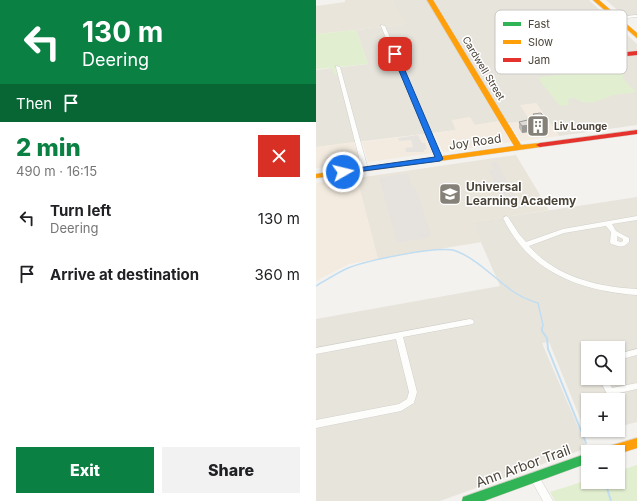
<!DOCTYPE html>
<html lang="en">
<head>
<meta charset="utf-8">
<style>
  body { margin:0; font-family:Inter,sans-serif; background:#f2f2f2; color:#202124; height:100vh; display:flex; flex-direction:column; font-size:15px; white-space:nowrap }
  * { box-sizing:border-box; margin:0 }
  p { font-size:13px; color:#757577 }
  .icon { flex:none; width:22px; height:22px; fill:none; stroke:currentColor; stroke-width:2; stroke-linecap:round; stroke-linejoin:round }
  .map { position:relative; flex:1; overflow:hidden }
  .drawer { display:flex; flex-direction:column; background:#fff; width:316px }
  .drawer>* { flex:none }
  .guide { background:#0b8043; color:#fff; overflow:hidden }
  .tools { position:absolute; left:265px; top:341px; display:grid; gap:8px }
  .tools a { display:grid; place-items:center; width:44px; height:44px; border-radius:0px; background:#fff; box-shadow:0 1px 3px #0004; font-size:20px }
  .pin { position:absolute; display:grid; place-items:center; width:34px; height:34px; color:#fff; margin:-17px; border-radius:8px; box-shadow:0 2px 6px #0006 }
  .me { position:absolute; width:44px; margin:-22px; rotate:82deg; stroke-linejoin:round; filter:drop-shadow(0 0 3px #0008) }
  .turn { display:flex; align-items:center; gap:14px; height:84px; padding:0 16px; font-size:18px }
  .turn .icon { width:52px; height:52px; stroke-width:2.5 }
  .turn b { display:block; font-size:28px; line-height:34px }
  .then { display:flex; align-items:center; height:38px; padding:0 16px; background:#0003; gap:8px; font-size:15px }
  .round { display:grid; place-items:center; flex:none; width:42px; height:42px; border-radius:0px; background:#f2f2f2 }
  .head { display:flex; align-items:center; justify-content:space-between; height:68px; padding:0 16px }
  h1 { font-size:24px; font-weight:800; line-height:30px; color:#0b8043 }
  .cta { display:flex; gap:8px; margin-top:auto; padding:8px 16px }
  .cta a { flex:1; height:46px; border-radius:0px; background:#0b8043; color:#fff; font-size:16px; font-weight:800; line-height:46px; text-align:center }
  .cta a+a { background:#f2f2f2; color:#202124 }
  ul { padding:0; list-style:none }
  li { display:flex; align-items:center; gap:12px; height:56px; padding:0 16px }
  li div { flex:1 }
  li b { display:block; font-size:15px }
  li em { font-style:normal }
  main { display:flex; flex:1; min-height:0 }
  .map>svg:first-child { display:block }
  .residential { fill:#e7e4dc; fill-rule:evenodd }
  .commercial { fill:#f3ebdf }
  .education { fill:#eae5da }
  .green { fill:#e1eecf }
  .parking { fill:#e6e3df }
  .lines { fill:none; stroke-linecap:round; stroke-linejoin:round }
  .stream-far1 { stroke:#c0ddf1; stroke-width:1.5 }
  .stream { stroke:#c0ddf1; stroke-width:2 }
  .street-casing { stroke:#d2d0cb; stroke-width:1 }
  .fast-casing { stroke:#d3cfc5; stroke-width:1 }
  .slow-casing { stroke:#d3cfc5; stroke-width:1 }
  .jam-casing { stroke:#d3cfc5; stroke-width:1 }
  .street { fill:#fdfdfc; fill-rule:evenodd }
  .fast { fill:#30b455; fill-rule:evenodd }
  .slow { fill:#ff9f0a; fill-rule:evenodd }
  .jam { fill:#e5322d; fill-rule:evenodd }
  .wall { fill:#bfbcb8 }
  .shaded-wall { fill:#9b9996 }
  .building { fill:#dedbd6; stroke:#9b9996 }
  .route { fill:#1a73e8; stroke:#114b97 }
  .labels { text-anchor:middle; stroke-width:3; stroke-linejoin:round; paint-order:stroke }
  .far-street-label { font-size:10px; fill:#4b4439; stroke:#fff }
  .far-poi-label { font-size:10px; font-weight:bold; fill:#4b4439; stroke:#fff; text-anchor:start }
  .street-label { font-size:12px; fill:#4b4439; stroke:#fff }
  .poi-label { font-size:12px; font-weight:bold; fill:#4b4439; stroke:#fff; text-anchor:start }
  .near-street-label { font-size:14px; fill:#4b4439; stroke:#fff }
  .key { fill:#fff; stroke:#c9c7c4; stroke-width:1 }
  .key-label { font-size:11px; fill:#4b4439 }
</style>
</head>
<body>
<main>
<section class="drawer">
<div class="guide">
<div class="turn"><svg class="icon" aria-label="left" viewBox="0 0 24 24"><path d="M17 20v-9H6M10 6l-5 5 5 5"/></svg><div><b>130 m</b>Deering</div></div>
<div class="then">Then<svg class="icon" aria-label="arrive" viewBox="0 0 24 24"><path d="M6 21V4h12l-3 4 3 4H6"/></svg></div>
</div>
<div class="head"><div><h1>2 min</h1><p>490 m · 16:15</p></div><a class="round" style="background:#d93025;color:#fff"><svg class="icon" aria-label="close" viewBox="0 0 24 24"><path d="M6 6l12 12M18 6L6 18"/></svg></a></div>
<ul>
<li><svg class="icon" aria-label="left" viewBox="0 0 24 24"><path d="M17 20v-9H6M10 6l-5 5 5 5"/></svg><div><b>Turn left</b><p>Deering</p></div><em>130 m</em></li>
<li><svg class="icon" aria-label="arrive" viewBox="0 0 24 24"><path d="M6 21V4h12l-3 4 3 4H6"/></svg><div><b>Arrive at destination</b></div><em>360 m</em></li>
</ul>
<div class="cta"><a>Exit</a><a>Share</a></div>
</section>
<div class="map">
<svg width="321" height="501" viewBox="0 0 321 501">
  <rect width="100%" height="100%" fill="#f4f2ee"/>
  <path class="residential" d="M76,0h197l48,44v81l-78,11 -23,-33 -6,18 -21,2 -9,-2 -25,4 -23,-5 4,10 -140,17v-77l52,-6 -12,-34 48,-5z
    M290,0h31v14l-13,2z
    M321,197v225l-19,5v-27h-30v30h20l-21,5 -38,-93 -7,1 45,105 -147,53h-124v-182l184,-33 -28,-64zM272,348h30v30h-30z"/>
  <path class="commercial" d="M220,103l23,33 -38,5 -12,-18 21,-2 -10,-16z
    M154,117l5,8 25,-4 11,21 -68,10 -9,-19 22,-3 -4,-10z
    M108,134l8,19 -64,9 -6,-20z
    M38,142l6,21 -44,5v-21z
    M41,178l21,81 -29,5 -33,17v-98z"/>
  <path class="education" d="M29,0h47l13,25 -89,9v-28l29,-4z
    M200,155l33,55 -76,12 9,20 -104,17 -21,-81z"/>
  <path class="green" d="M40,30l12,34 -30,3 1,7 -5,1 -2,-7 -16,1v-35z
    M304,68l4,7 -2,3 13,13 -2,2c-6,0 -13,1 -19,2 -15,5 -26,13 -39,3l-7,1 1,6 -9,1 -20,-25 -1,-4z
    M321,465v36h-82l-5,-9 38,-12v2h30v-11z"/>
  <path class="parking" d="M102,135l4,8h3l2,6 -3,1v2h-18l-1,-4 8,-1 -2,-7 -12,1 -1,-3z
    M175,162h6l22,41 5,-1 3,5 -12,2 -4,-8 -7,1 -7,-14 4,-1 -1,-1h-3l-9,-16 6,-1z
    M92,173l4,13 4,3 15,44 -3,5 -31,5 -18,-65z"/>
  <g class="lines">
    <path class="stream-far1" d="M0,286c10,-6 21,-13 32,-18 18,-7 90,-23 108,-17 21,8 37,26 55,39 8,6 17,10 27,13l5,22 -1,4"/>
    <path class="stream" d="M226,328v3l5,7 1,11 38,94
      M289,482l6,19"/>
    <g class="street-casing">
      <path id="street" d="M321,15v2l-20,2 -2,-1 2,-1z
        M65,25l4,1 57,133 -1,1 -2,1 -3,-2 -55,-133z
        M267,26l6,1 7,7v2l-7,1 -7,-1 -4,-7zM268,28l7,6h-5l-4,-5z
        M20,66l4,1 28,102 -1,1 -2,1 -3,-2 -26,-102z
        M190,216l2,1 11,17 7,8 37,-13 74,-13v4l-25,4 4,7 13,7v4c-6,7 -11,4 -18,2l-1,-2 1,-10 -5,-6 -42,7 -35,13c27,31 69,41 108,43v6c-43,-3 -87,-15 -116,-49 -7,-8 -13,-18 -18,-28zM301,236l6,3v2l-2,1 -4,-1z
        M154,319l3,1 1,2 -1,2 -70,13 14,55 -3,11 -13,8 -85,17v-8l83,-16 8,-5 2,-7 -13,-53 -80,15v-6z
        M321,349v6l-19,5v-6z
        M283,378h8l5,10 25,-5v6l-27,6 -3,-1z
        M218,472l3,1 16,28h-10l-14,-25 2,-3z"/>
    </g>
    <g class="fast-casing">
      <path id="fast" d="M272,453v10l-104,38h-22l1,-4z"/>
    </g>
    <g class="slow-casing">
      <path id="slow" d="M111,0h6l88,145 19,-2 4,2 -4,2 -224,31v-4l198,-28z
        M277,0h6l38,33v5z
        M321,438v10l-19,6v-2h-17l2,-4z"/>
    </g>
    <g class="jam-casing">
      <path id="jam" d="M305,20l3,2 -1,1 -88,10 24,26 78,-8v4l-80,8 -2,-1 -26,-29 7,-4z
        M321,130v4l-97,13 -4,-2 4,-2z"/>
    </g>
    <use href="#street" class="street"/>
    <use href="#fast" class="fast"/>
    <use href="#slow" class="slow"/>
    <use href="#jam" class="jam"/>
  </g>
  <path class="wall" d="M217,114l15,9v6l-26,4 -3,-5v-6l14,-3z"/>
  <path class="shaded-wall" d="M232,123v6l-26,4v-7z"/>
  <path class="building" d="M225,113l7,10 -26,3 -3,-4 17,-4 -3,-4z"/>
  <path class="route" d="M77,53l5,1 45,105 -3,2 -100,13 -1,-2 4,-2 92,-13 -43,-103z"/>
  <defs>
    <g id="building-square" transform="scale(1.15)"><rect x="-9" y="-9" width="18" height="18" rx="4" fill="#868178" stroke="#fff"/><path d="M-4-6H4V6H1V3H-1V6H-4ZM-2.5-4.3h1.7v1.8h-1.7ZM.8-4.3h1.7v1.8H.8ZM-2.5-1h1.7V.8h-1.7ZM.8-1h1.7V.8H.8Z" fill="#fff"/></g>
    <g id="school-square" transform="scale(1.15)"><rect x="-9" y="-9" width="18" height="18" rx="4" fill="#868178" stroke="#fff"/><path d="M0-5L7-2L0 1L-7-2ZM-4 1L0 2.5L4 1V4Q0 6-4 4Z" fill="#fff"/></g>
  </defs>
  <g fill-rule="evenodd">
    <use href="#building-square" x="222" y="126"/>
    <use href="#school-square" x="134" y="194"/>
  </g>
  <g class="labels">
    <g class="far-street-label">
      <text transform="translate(168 68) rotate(59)" y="4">Cardwell Street</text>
    </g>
    <g class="far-poi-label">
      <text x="238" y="130">Liv Lounge</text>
    </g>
    <g class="street-label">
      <text transform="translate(159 142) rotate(-8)" y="4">Joy Road</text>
    </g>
    <g class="poi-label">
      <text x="150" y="191">Universal<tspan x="150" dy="14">Learning Academy</tspan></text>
    </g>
    <g class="near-street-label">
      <text transform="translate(207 466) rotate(-20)" y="5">Ann Arbor Trail</text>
    </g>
  </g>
  <rect x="179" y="10" width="132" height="64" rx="6" class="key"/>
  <rect x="187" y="22" width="18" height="4" fill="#30b455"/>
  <rect x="187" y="40" width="18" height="4" fill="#ff9f0a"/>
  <rect x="187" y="58" width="18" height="4" fill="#e5322d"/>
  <g class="key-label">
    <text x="212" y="28">Fast</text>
    <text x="212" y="46">Slow</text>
    <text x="212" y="64">Jam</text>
  </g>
</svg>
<div class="tools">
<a><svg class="icon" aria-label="search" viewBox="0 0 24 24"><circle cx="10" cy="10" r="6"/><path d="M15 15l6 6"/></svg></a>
<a>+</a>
<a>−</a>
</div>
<div class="pin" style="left:79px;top:54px;background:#d93025"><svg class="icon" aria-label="arrive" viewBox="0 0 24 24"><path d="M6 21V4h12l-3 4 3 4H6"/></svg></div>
<svg class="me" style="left:27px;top:172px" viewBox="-20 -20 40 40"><circle r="17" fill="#1a73e8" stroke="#fff" stroke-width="3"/><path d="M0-11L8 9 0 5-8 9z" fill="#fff"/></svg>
</div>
</main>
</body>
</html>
